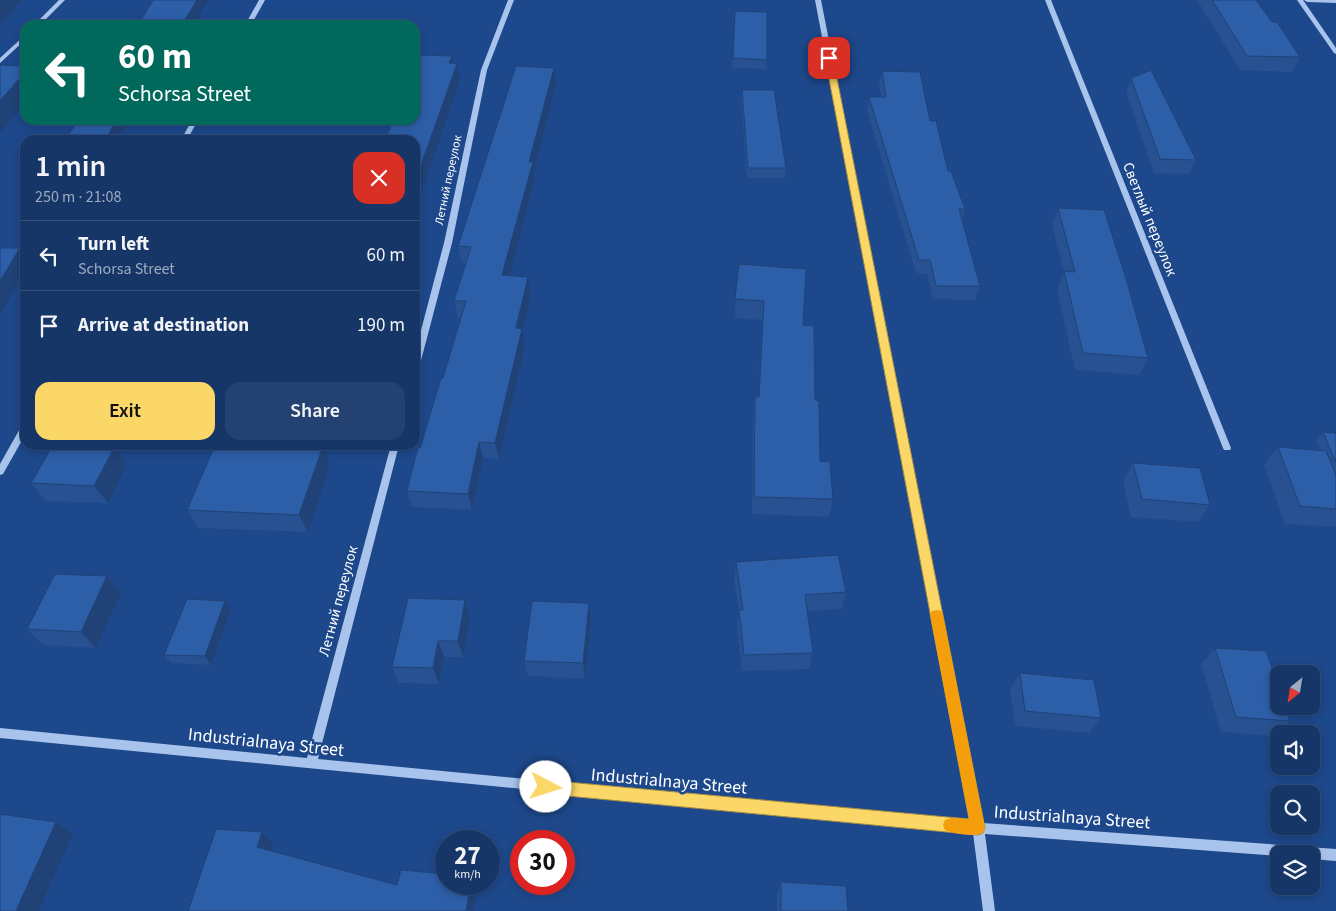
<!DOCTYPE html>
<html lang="en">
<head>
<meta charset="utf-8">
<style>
  body { margin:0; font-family:"Source Sans 3",sans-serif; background:#234171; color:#f1f3f6; height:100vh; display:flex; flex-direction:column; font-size:19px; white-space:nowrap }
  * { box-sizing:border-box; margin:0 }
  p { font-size:16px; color:#9eabc0 }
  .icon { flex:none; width:28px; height:28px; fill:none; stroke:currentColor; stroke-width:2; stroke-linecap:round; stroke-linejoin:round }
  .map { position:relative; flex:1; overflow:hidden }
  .panel { position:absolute; left:20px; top:135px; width:400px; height:315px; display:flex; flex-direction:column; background:#163668; border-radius:15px; box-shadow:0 2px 8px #0003,0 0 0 1px #35507c }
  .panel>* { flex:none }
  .banner { position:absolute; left:20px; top:20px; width:400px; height:105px; border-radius:15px; box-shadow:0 2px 8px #0003,0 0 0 1px #35507c; background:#00695c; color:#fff; overflow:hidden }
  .needle { width:32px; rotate:210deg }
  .buttons { position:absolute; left:1270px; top:665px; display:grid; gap:10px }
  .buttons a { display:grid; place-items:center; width:50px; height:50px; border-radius:10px; background:#163668; box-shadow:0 2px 8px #0003,0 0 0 1px #35507c; font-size:25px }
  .speed { position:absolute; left:435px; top:830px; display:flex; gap:10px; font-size:25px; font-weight:700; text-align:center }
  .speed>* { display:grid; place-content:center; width:65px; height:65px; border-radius:50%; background:#163668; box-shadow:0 2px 8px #0003,0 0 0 1px #35507c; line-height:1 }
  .speed small { font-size:12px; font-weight:400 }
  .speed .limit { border:8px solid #d22; background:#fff; color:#111 }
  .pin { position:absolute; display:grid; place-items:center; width:42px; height:42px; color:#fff; margin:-21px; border-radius:10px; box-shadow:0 2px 8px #0006 }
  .me { position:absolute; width:55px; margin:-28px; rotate:95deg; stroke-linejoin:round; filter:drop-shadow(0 0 4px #0008) }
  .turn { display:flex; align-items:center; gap:18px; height:105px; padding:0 15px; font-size:22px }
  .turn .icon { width:65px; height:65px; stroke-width:2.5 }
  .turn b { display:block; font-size:35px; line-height:42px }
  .round { display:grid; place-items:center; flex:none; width:52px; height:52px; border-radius:15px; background:#234171 }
  .overview { display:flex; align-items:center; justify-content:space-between; height:85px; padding:0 15px }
  h1 { font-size:30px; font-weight:600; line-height:38px }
  .cta { display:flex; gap:10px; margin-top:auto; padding:10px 15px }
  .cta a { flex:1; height:58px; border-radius:15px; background:#fbd768; color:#111; font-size:20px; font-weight:600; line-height:58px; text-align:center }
  .cta a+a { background:#234171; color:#f1f3f6 }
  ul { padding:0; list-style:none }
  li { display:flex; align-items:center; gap:15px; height:70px; padding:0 15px; border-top:1px solid #35507c }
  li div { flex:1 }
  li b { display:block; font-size:19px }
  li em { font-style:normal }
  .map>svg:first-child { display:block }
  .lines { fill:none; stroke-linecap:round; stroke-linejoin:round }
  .minor { fill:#a9c4ec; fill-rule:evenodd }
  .wall { fill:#275190 }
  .shaded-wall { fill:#204276 }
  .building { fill:#2d5ea8; stroke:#204276 }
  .route { fill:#fbd768; stroke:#a38c44 }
  .slow { fill:#f59e0b }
  .labels { text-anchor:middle; stroke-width:5; stroke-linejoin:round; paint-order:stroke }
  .far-street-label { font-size:12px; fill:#fff; stroke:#1d488b }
  .street-label { font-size:15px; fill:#fff; stroke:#1d488b }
  .near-street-label { font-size:18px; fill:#fff; stroke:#1d488b }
</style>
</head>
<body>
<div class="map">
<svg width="1336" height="911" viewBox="0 0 1336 911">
  <rect width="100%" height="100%" fill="#1d488b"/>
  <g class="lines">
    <path class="minor" d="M59,0h6l-25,25h-6z
      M259,0h6l-14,25h-6z
      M508,0h6l-27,70 -35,173 -33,125 -4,3v-18l29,-110 37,-173z
      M815,0h6l162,823 353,26v12l-25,-2v-5h-32v2l-294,-22 10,77h-12l-10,-78 -973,-95v-10l307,30 84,-313h8l-81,314 653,63z
      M1045,0h6l180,448 -1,2h-6l-1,-2z
      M1297,0h6l33,48v6l-2,-1z
      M1304,0h32v3l-29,-1z
      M25,35v5l-25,23v-5z
      M192,120h6l-11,20h-6z
      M25,424v11l-22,39 -3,1v-11l22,-39z"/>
  </g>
  <path class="wall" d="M1197,0h59l16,22 28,35 -8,15 -52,-2z
    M735,11l32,49 -1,9 -34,-1z
    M882,71l48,50 18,50 17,38 -3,11 18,66 -5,14 -42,-1 -6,-25 -11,-1 -49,-163 2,-13h12l-2,-13z
    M1131,78l65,82 -7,14 -35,-1 -28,-81z
    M556,85l-22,86 1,8 -26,97 19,1 3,17 -8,36 2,16 -26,113 -16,-1 -11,52 -60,-3 -5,-16 36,-113 18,-60h-3l-4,-17 12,-37 -4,-1 -4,-17z
    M742,90l44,78 -1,10h-38l-6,-79z
    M1058,208l90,150 -9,17 -64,-5 -18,-81 7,-17 -12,-47z
    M739,264l64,61 12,75 5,61 13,38 -4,18 -77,-3 1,-99 2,-18h3l4,-77 -28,-2z
    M1323,432l13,1v93l-2,1 -49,-3 -21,-59 14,-18 42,3 -4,-9z
    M115,446l12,18 -19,39 -62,-2 -15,-18z
    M323,446l7,18 -22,68 -109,-4 -12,-18z
    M1133,463l77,42 -12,17 -67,-5 -8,-36z
    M736,562l110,30 -4,17 -35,2 6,42 -4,16 -67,2 -5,-45 2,-13 -5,-34z
    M121,593l-25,55 -53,-3 -16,-16z
    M465,600l5,17 -7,40h-19l-5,27 -40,-1 -7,-16z
    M225,601l6,8 -20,56 -40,-2 -7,-8z
    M591,620l-6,59 -57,-3 -4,-15z
    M1215,648l75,73 -16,15 -53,-4 -20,-68z
    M1020,673l81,45 -12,15 -74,-7 -5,-37z
    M781,882l67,29h-71v-18z"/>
  <path class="shaded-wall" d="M0,0h22l-22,24z
    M197,0h12l-15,25h-11v-2z
    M452,56l2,14 3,-6 3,16 -45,131v-29z
    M554,68l2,17 -22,86 1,8 -30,113 -3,-17 27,-113z
    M25,72v31l-25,30v-32z
    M117,120h13l-12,20h-13z
    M20,248l5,8v16l-25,42v-33z
    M528,277l3,17 -8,36 2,16 -26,113 -4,-16 21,-115z
    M479,442l4,16 -11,52 -4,-16z
    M115,446l12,18 -19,39 -14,-17z
    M323,446l7,18 -22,68 -9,-17z
    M107,576l14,17 -25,55 -15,-16z
    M465,600l5,17 -7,40 -5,-16z
    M225,601l6,8 -20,56 -6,-9z
    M589,603l2,17 -6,59 -2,-16z
    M438,641l6,16 -5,27 -6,-16z
    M56,822l17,12 -35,77h-22z
    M262,832l11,11 -5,15 -11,-11z
    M471,884h5l2,3 -5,24h-7z"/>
  <path class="building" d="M153,0h44l-14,23h-3l-1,2h-41z
    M1212,0h44l16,22h5l23,35 -53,-1z
    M735,11l32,1v48l-34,-2z
    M419,55l33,1 -3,7 8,1 -42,118v-42h-30l8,-20h22v-55z
    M0,65l25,1v6l-25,29z
    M516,66l38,2 -25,94h4l-31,113 26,2 -12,51 6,1 -27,114 -16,-1 -11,52 -61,-3 11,-44 2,1 21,-70h2l23,-77h-12l17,-54 -13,-1z
    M1151,70l45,90 -36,-1 -29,-81z
    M882,71l38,1 10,49h6l12,50h3l14,38h-6l21,77h-44l-6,-26h-11l-50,-163h17z
    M742,90h32l12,78h-38z
    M78,120h39l-12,20h-40z
    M1058,208l46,2 21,65 23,83 -65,-5 -19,-82 11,1z
    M0,248h20l-20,33z
    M739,264l67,5 -3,56 11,1 1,74 4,1 1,60 10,1 3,37 -79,-2 1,-100h4l5,-96 -29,-2z
    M1323,432l13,1v30z
    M53,445h46l16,1 -21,40 -63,-3z
    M215,445h79l29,1 -24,69 -112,-5z
    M1278,447l48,4 10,24v34l-36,-3z
    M1133,463l67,5 10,37 -68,-6z
    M838,555l8,37 -41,3 8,58 -69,2 -5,-45h4l-7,-48z
    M55,574l52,2 -26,56 -54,-3z
    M408,598l57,2 -7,41h-20l-5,27 -41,-1z
    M187,599l38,2 -20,55 -41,-1z
    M532,601l57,2 -6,60 -59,-2z
    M1215,648l51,3 13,36v19h6l5,15 -54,-4z
    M1020,673l74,7 7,38 -76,-7z
    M0,814l56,8 -40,89h-16z
    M216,829l46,3 -5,15 140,38 4,-15 45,4v10h25l-5,27h-278z
    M781,882l65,4 2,25h-67z"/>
  <path class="route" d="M829,55l4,3 152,770 -2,5 -5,2 -432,-41 -5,-2 -2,-5 2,-5 5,-2 423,39 -144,-761z"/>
  <path class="slow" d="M937,610l4,1 2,4 42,213 -2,5c-10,4 -28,1 -38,-3l-2,-5 2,-5 6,-2 18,1 -39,-204 2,-4z"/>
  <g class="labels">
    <g class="far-street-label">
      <text transform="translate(448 180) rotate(-78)" y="4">Летний переулок</text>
    </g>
    <g class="street-label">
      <text transform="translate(1150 219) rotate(68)" y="5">Светлый переулок</text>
      <text transform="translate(338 601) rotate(-75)" y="5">Летний переулок</text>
    </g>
    <g class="near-street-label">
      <text transform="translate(266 742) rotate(6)" y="6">Industrialnaya Street</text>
      <text transform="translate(669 781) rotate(5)" y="6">Industrialnaya Street</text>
      <text transform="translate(1072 817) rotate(4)" y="6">Industrialnaya Street</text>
    </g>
  </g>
</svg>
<div class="buttons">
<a><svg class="needle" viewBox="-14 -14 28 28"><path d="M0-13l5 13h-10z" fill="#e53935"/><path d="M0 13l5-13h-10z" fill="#9eabc0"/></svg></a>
<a><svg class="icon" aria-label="sound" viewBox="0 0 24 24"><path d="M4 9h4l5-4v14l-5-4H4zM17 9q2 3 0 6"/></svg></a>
<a><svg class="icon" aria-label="search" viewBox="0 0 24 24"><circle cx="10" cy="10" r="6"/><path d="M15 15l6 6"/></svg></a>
<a><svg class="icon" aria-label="layers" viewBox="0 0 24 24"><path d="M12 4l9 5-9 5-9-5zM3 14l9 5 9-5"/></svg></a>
</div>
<div class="speed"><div>27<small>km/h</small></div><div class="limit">30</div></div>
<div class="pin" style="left:829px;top:58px;background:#d93025"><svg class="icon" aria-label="arrive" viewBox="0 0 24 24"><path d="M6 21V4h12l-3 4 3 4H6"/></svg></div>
<svg class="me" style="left:546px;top:787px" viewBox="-20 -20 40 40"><circle r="19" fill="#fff"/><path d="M0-13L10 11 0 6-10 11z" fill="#fbd768"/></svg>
<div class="banner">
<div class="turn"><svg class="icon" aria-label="left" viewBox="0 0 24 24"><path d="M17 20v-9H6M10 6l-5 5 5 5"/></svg><div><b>60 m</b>Schorsa Street</div></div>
</div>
<section class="panel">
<div class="overview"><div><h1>1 min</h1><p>250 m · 21:08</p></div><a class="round" style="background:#d93025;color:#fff"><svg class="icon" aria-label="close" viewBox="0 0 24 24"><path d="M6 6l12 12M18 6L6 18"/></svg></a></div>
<ul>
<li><svg class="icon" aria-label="left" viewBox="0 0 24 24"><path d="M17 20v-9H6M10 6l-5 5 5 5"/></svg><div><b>Turn left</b><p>Schorsa Street</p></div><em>60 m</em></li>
<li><svg class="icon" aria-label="arrive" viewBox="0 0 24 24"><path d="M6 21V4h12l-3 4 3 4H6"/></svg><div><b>Arrive at destination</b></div><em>190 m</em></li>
</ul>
<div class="cta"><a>Exit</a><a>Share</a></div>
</section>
</div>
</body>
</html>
